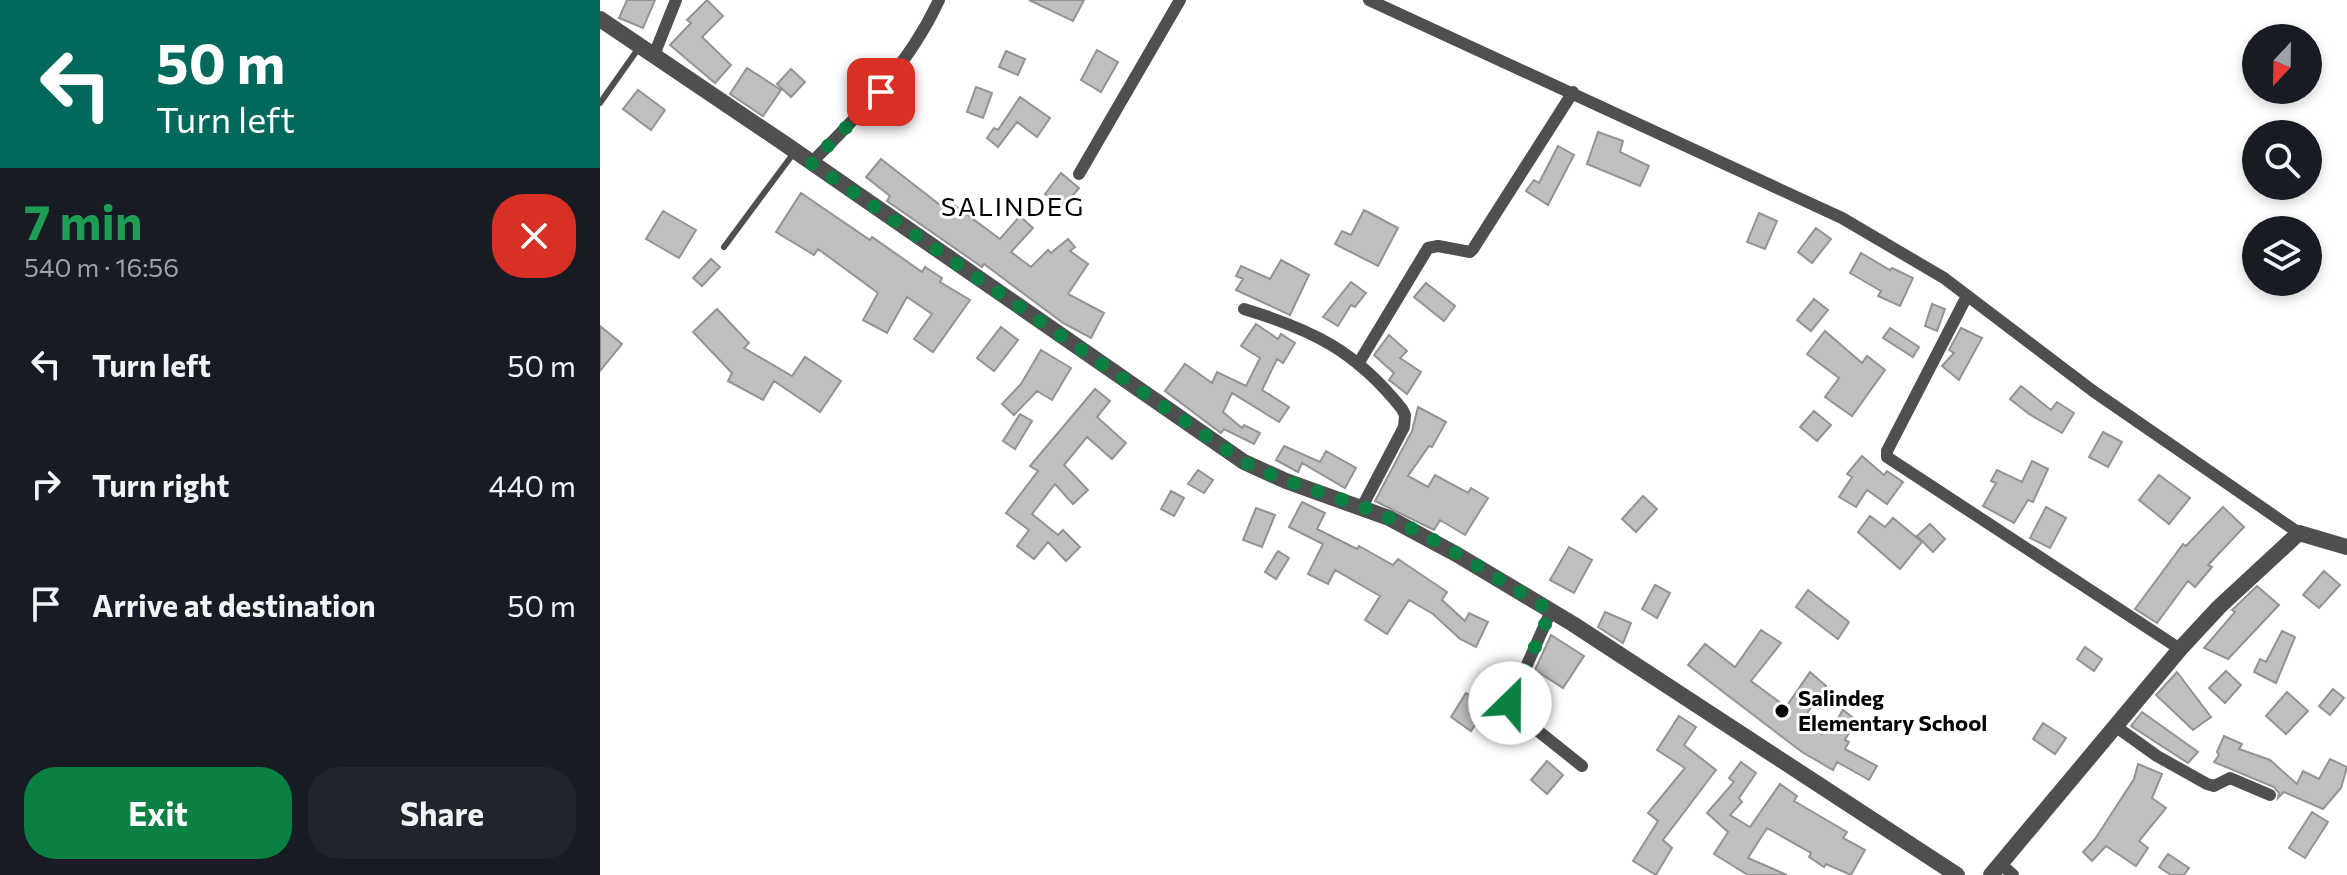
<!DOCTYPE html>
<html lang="en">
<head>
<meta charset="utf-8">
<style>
  body { margin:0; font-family:Commissioner,sans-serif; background:#20242c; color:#f1f3f6; height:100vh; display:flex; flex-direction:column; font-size:30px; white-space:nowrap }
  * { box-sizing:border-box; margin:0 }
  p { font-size:26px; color:#9ea1a6 }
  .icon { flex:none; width:44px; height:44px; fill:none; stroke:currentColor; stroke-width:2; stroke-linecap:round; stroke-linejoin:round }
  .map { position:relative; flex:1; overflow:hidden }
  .side { display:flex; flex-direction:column; background:#171b24; width:600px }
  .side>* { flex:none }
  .banner { background:#00695c; color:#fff; overflow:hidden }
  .needle { width:52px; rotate:202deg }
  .fabs { position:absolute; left:1642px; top:24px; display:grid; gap:16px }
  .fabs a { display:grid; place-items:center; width:80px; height:80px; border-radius:50%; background:#171b24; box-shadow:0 4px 12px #0003; font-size:40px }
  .pin { position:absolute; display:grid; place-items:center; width:68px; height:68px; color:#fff; margin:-34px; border-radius:16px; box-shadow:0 4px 12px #0006 }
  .me { position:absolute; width:88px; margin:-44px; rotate:23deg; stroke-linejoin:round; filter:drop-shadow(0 0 6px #0008) }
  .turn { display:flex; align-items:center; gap:28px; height:168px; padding:0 24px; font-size:36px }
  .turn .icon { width:104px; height:104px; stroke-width:2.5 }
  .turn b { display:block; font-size:56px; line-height:68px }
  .round { display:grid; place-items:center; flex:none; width:84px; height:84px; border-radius:32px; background:#20242c }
  .headline { display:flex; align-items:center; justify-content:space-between; height:136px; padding:0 24px }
  h1 { font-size:48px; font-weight:700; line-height:60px; color:#1e9e55 }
  .cta { display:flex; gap:16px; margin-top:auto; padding:16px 24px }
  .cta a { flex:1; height:92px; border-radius:32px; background:#0b8043; color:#fff; font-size:32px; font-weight:700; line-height:92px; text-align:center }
  .cta a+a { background:#20242c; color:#f1f3f6 }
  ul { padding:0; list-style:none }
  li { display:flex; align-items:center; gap:24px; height:120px; padding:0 24px }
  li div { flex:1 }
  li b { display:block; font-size:30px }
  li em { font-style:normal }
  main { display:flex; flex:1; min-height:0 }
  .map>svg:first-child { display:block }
  .building { fill:#bfbfbf; stroke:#939393; stroke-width:2 }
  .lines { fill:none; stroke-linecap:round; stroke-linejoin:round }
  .service { stroke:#4f4f4f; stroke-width:6 }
  .minor { stroke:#4f4f4f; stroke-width:12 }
  .tertiary { stroke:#4f4f4f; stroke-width:16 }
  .route { stroke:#0b8043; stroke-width:14; stroke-dasharray:0 25.2 }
  .poi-dot { fill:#000; stroke:#fff; stroke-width:3 }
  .labels { text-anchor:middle; stroke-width:6; stroke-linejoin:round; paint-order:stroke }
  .poi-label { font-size:22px; font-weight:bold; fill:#000; stroke:#fff; text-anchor:start }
  .quarter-label { font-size:26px; letter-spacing:2px; fill:#000; stroke:#fff }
</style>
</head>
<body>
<main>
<section class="side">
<div class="banner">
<div class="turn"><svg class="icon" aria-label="left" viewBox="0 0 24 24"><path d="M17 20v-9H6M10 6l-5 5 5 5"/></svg><div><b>50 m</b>Turn left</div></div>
</div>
<div class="headline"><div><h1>7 min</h1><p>540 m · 16:56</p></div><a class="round" style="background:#d93025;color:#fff"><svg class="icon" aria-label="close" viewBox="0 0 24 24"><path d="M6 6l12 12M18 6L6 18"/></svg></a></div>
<ul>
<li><svg class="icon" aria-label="left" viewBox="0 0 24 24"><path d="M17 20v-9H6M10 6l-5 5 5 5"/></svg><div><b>Turn left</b></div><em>50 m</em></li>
<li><svg class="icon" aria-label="right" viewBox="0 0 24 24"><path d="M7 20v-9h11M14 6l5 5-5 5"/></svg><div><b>Turn right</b></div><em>440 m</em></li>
<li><svg class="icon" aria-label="arrive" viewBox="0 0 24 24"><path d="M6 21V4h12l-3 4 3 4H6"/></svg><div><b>Arrive at destination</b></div><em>50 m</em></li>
</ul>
<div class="cta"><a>Exit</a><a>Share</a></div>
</section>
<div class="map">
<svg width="1747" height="875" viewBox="0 0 1747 875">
  <rect width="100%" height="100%" fill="#fff"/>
  <path class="building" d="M27,0h28l-12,28 -24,-10z
    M107,0l16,16 -21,21 29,28 -16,18 -45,-38 21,-22 -4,-3z
    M429,0h55l-11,21z
    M497,50l21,12 -17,30 -20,-12z
    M406,51l19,8 -7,16 -19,-8z
    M147,68l34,22 -18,26 -33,-22z
    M191,69l14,13 -14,15 -14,-13z
    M376,87l16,6 -9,25 -16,-6z
    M38,90l27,20 -14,20 -28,-21z
    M420,97l30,21 -13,19 -20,-15 -19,25 -11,-9 7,-10 4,2z
    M998,132l25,9 -3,11 29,14 -9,20 -53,-22z
    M958,146l16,9 -26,50 -22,-14 8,-11 5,3z
    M281,159l68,53 5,-7 46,34 20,-23 13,12 -22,24 20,15 17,-17 3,3 17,-14 7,8 -5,4 18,13 -20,30 36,19 -13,25 -28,-15 -79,-59 -2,3 -95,-66 3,-5 -24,-19z
    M461,173l18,15 -17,20 -17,-14z
    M201,193l69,47 2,-3 50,35 3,-5 17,11 -2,4 30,18 -37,52 -19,-13 18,-25 -25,-17 -20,36 -24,-13 15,-27 -60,-44 -4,6 -38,-23z
    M764,210l34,18 -20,38 -43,-22 7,-13 9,4z
    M63,211l33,19 -17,28 -33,-19z
    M1159,213l18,8 -12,28 -18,-7z
    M1216,228l15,11 -19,24 -14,-11z
    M1261,253l29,17 2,-2 21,10 -13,28 -22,-10 3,-5 -31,-18z
    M111,259l9,8 -18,19 -9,-8z
    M681,260l28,15 -19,40 -54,-25 7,-11 -7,-3 5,-10 29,13z
    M751,282l15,11 -11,14 -4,-2 -13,21 -15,-9z
    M826,283l29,23 -11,15 -30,-24z
    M1214,299l14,11 -17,21 -14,-11z
    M1332,304l13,5 -8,22 -12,-5z
    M117,309l32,34 -5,5 48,28 13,-19 36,24 -21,31 -46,-31 -11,19 -35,-19 4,-8 -39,-41z
    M656,324l22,15 3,-5 14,9 -12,20 -6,-4 -15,31 27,17 -10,15 -47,-29 -9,19 19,16 2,-3 16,8 -6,11 -30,-15 -3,4 -56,-42 20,-27 27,19 5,-11 29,14 14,-28 -19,-12z
    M0,326l22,18 -22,27z
    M401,327l17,13 -24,31 -17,-13z
    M1290,328l29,19 -6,10 -30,-19z
    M1361,328l21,10 -23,42 -17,-14 12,-13 -5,-3z
    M1225,331l37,32 5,-7 18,14 -33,46 -27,-19 14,-19 -32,-24z
    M789,335l18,16 -7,7 21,14 -14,22 -18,-14 5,-7 -20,-18z
    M441,350l30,18 -19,32 -15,-9 -23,24 -12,-11 19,-20z
    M1421,386l30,24 6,-8 17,11 -12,20 -33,-19 -19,-15z
    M495,389l15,12 -13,16 29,26 -14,16 -25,-22 -23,28 24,25 -15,14 -18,-20 -23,30 26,21 5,-5 17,17 -14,14 -18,-19 -14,17 -17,-13 12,-16 -23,-17 32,-42 -8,-5z
    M818,407l28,15 -14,25 -3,-1 -21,30 20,11 7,-12 33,18 3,-5 17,10 -23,37 -25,-15 -6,10 -59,-29 37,-70z
    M1214,411l17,14 -14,16 -17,-14z
    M420,414l12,7 -17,28 -12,-8z
    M1503,432l19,10 -14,25 -19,-10z
    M684,446l36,16 6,-11 30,17 -11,20 -43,-25 -4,9 -22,-12z
    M1262,456l22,19 3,-4 16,11 -16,22 -20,-14 -11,17 -17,-10 13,-20 -5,-3z
    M1432,461l16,8 -15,33 -5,-2 -14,23 -31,-17 13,-23 -5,-2 6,-11 25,12z
    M598,470l15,10 -9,13 -16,-9z
    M1559,475l31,23 -21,26 -30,-24z
    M571,491l13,7 -10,18 -13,-7z
    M1043,496l14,13 -21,23 -14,-13z
    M702,502l23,11 -8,16 40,20 2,-3 34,19 5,-6 49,33 -5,8 23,21 4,-8 19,9 -12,25 -16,-8 -27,-25 -24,-14 -22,34 -22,-14 15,-24 -45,-26 -7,14 -20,-10 15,-30 -34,-17z
    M1446,507l20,11 -16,30 -20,-10z
    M1623,507l21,20 -36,38 4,2 -17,20 -7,-6 -31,42 -22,-14 48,-65 3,2z
    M656,508l19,7 -13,32 -19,-7z
    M1270,516l15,11 8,-9 29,24 -22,27 -42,-37z
    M1330,524l15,15 -12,13 -16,-16z
    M969,547l23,13 -18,33 -24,-13z
    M678,551l11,7 -13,21 -11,-7z
    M1724,571l16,14 -21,23 -16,-13z
    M1055,585l15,8 -13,25 -15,-9z
    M1657,586l22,19 -51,54 -24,-11 31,-36 -3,-2z
    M1208,590l41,32 -11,17 -42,-32z
    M1005,612l26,11 -8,20 -25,-16z
    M1161,630l20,13 -30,38 35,26 24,-35 16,14 -23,33 19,15 3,-6 5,3 13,-21 13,10 -11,20 4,2 -4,7 32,17 -8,14 -32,-18 -4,8 -31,-18 -114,-87 17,-21 30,23z
    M1682,631l13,6 -19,46 -22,-11 6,-13 6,3z
    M951,635l33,21 -21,32 -28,-18z
    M1485,647l17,12 -8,12 -17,-12z
    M1626,671l15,14 -16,18 -16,-15z
    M1577,672l34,45 -18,13 -37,-35z
    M927,688l23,13 -11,19 -19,-18z
    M1733,689l11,9 -14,17 -11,-9z
    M1687,692l21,19 -22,23 -20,-18z
    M866,693l21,14 -16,24 -20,-14z
    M1542,712l56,40 -10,11 -57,-37z
    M1079,716l17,11 -12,18 32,25 -53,70 9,8 -16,27 -23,-14 25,-40 -10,-8 37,-45 -28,-18z
    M1443,723l23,15 -11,16 -22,-15z
    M1624,736l18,8 -3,5 31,11 27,24 6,-13 16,8 11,-20 17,8 -6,21 -18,21 -39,-17 -6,6 1,-5 -5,-6 -60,-25 5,-7 -2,-3z
    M947,761l16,14 -16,19 -16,-14z
    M1141,762l15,11 -17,25 3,4 -12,13 20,12 30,-43 17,12 -3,5 53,31 -4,6 22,12 -14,25 -25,-11 -2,3 -15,-10 2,-4 -44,-25 -19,30 39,17h-39l-34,-21 14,-22 -21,-19 27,-31 -5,-4z
    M1538,764l24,10 -10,24 14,10 -27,33 9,7 -12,18 -30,-20 -14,15 -9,-9 12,-13 39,-60z
    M1712,812l16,10 -23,36 -16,-10z
    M1568,854l21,14 -5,7h-13l-12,-8z"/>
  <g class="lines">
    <path class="service" d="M0,103l38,-54
      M124,247l69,-93"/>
    <path class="minor" d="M769,0l473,218 102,60 149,113 206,142
      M54,55l22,-55
      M211,163c50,-50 98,-98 128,-163
      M479,174l101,-174
      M1367,296l-80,155v6l293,192
      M644,309c69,21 112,42 158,100l3,6 -1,12 -42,80
      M758,364l70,-116 10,-2 32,6 3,-3 100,-157
      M951,611l-41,92 8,12 64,51
      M1515,726l42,30 50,28 7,2 16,-8 40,17
      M1402,865l11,10"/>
    <path class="tertiary" d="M0,19l188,127 456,316 42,19 103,37 67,36 117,70 384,251
      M1391,875l189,-226 39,-42 80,-74 48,14"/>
  </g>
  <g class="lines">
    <path class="route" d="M281,92l-70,71 433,299c46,24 96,34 143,55 57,25 110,62 164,94l-41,92"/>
  </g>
  <circle class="poi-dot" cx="1182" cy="711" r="8"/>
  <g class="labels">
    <g class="poi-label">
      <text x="1198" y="706">Salindeg<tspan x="1198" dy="25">Elementary School</tspan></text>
    </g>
    <g class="quarter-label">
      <text x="413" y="216">SALINDEG</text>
    </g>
  </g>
</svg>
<div class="fabs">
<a><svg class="needle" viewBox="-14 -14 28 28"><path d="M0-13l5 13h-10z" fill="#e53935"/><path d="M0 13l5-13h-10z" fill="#9ea1a6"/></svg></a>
<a><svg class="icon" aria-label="search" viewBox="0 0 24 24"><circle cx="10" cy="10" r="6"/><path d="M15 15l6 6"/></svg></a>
<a><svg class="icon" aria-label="layers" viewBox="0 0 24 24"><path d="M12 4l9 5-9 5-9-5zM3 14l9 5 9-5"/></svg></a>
</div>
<div class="pin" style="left:281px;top:92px;background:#d93025"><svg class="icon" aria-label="arrive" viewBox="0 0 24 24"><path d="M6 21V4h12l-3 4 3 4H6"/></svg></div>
<svg class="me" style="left:910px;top:703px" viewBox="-20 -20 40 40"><circle r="19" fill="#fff"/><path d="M0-13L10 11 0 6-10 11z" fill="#0b8043"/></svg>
</div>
</main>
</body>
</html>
